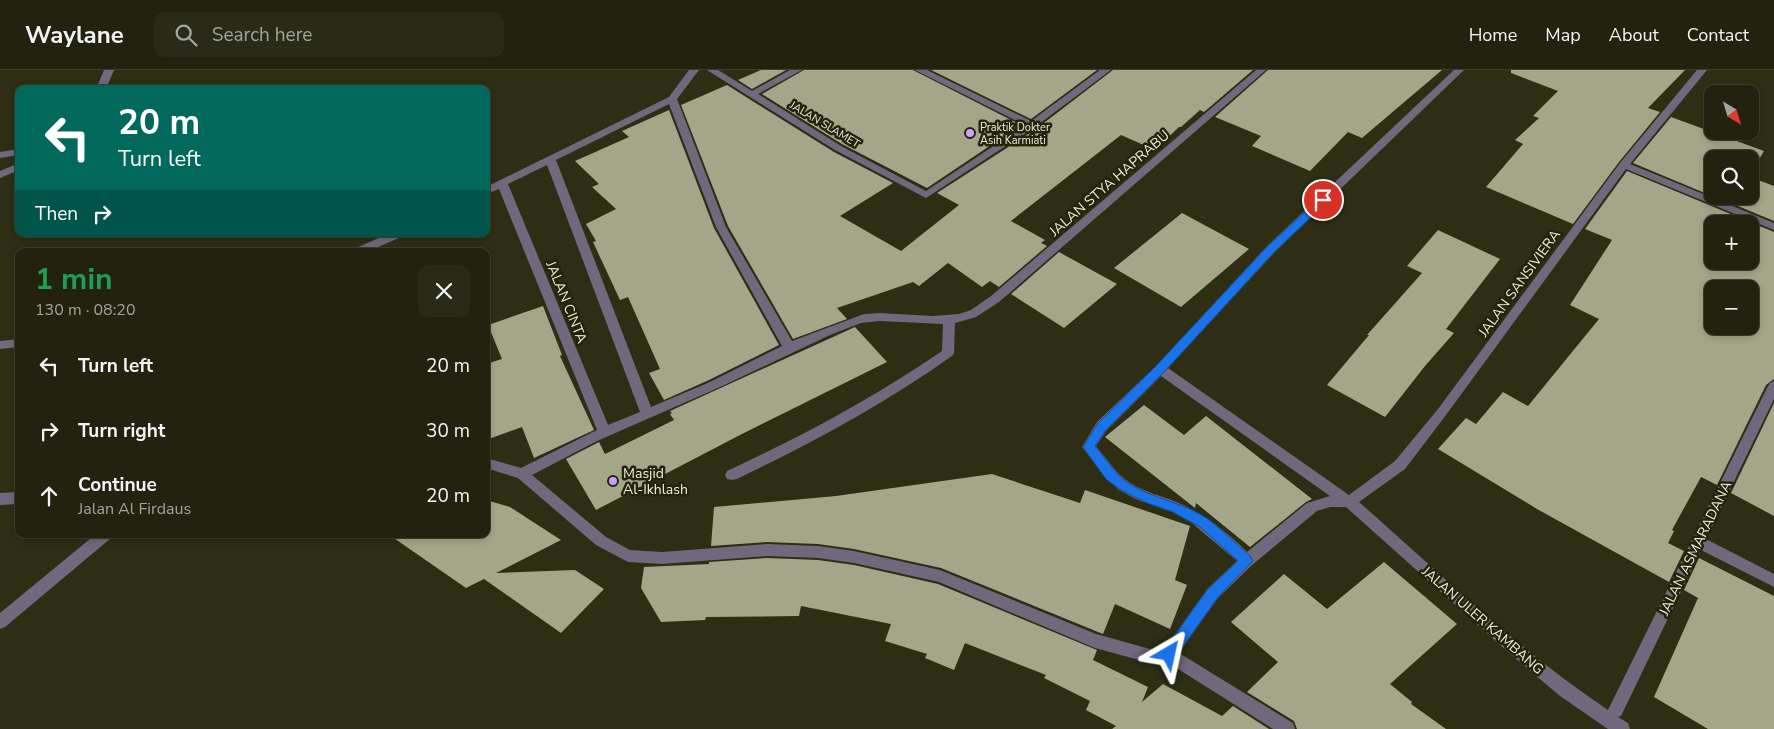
<!DOCTYPE html>
<html lang="en">
<head>
<meta charset="utf-8">
<style>
  body { margin:0; font-family:"Nunito Sans",sans-serif; background:#2a2a18; color:#f1f3f6; height:100vh; display:flex; flex-direction:column; font-size:19px; white-space:nowrap }
  * { box-sizing:border-box; margin:0 }
  p { font-size:16px; color:#a2a49e }
  .icon { flex:none; width:28px; height:28px; fill:none; stroke:currentColor; stroke-width:2; stroke-linecap:round; stroke-linejoin:round }
  .map { position:relative; flex:1; overflow:hidden }
  .sheet { position:absolute; left:15px; top:178px; width:475px; height:290px; display:flex; flex-direction:column; background:#22220f; border-radius:10px; box-shadow:0 2px 8px #0003,0 0 0 1px #3f3f2f }
  .sheet>* { flex:none }
  .hud { position:absolute; left:15px; top:15px; width:475px; height:152px; border-radius:10px; box-shadow:0 2px 8px #0003,0 0 0 1px #3f3f2f; background:#00695c; color:#fff; overflow:hidden }
  .needle { width:32px; rotate:142deg }
  .fabs { position:absolute; left:1704px; top:15px; display:grid; gap:10px }
  .fabs a { display:grid; place-items:center; width:55px; height:55px; border-radius:10px; background:#22220f; box-shadow:0 2px 8px #0003,0 0 0 1px #3f3f2f; font-size:25px }
  .pin { position:absolute; display:grid; place-items:center; width:42px; height:42px; color:#fff; margin:-21px; border:2px solid #fff; border-radius:50%; box-shadow:0 1px 5px #0007 }
  .me { position:absolute; width:55px; margin:-28px; rotate:36deg; stroke-linejoin:round; filter:drop-shadow(0 0 4px #0008) }
  .turn { display:flex; align-items:center; gap:18px; height:105px; padding:0 20px; font-size:22px }
  .turn .icon { width:65px; height:65px; stroke-width:2.5 }
  .turn b { display:block; font-size:35px; line-height:42px }
  .then { display:flex; align-items:center; height:48px; padding:0 20px; background:#0003; gap:10px; font-size:19px }
  .round { display:grid; place-items:center; flex:none; width:52px; height:52px; border-radius:10px; background:#2a2a18 }
  .headline { display:flex; align-items:center; justify-content:space-between; height:85px; padding:0 20px }
  h1 { font-size:30px; font-weight:700; line-height:38px; color:#1e9e55 }
  ul { padding:0; list-style:none }
  li { display:flex; align-items:center; gap:15px; height:65px; padding:0 20px }
  li div { flex:1 }
  li b { display:block; font-size:19px }
  li em { font-style:normal }
  header { display:flex; align-items:center; gap:30px; box-sizing:border-box; height:70px; padding:0 25px; background:#22220f; border-bottom:1px solid #3f3f2f }
  header strong { font-size:24px }
  nav { display:flex; gap:28px; margin-inline-start:auto; font-size:18px }
  .search { width:350px; height:45px; background:#2a2a18; display:flex; align-items:center; gap:12px; box-sizing:border-box; padding:0 18px; border-radius:10px; color:#a2a49e; font-size:19px }
  .map>svg:first-child { display:block }
  .building { fill:#a4a689; fill-rule:evenodd }
  .lines { fill:none; stroke-linecap:round; stroke-linejoin:round }
  .minor { fill:#72687d; fill-rule:evenodd }
  .route { fill:#1a73e8; stroke:#114b97 }
  .poi-dot { fill:#d09dff; stroke:#23240a; stroke-width:2 }
  .labels { text-anchor:middle; stroke-width:5; stroke-linejoin:round; paint-order:stroke }
  .far-street-label { font-size:11px; fill:#ebeddd; stroke:#23240a }
  .far-poi-label { font-size:11px; fill:#ebeddd; stroke:#23240a; text-anchor:start }
  .street-label { font-size:14px; fill:#ebeddd; stroke:#23240a }
  .poi-label { font-size:14px; fill:#ebeddd; stroke:#23240a; text-anchor:start }
</style>
</head>
<body>
<header>
<strong>Waylane</strong>
<div class="search"><svg class="icon" aria-label="search" viewBox="0 0 24 24"><circle cx="10" cy="10" r="6"/><path d="M15 15l6 6"/></svg>Search here</div>
<nav><a>Home</a><a>Map</a><a>About</a><a>Contact</a></nav>
</header>
<div class="map">
<svg width="1774" height="659" viewBox="0 0 1774 659">
  <rect width="100%" height="100%" fill="#2d2e14"/>
  <path class="building" d="M761,0h25l-34,19 -14,-9z
    M804,0h109l108,55 -94,63 -85,-44 -80,-50z
    M931,0h166l-66,49z
    M1113,0h140l-49,42 -4,-2 -19,17h-2l-24,23 -34,-15 -110,86 34,19 -4,3 6,3 -48,41 -9,-6 -8,6 -34,-24 -29,23 -6,-4 -76,26 10,11 -54,20 -65,-113 -47,-121 46,-20 107,67 59,31 -53,33 61,35 58,-46 -22,-12 99,-64z
    M1268,0h174l-80,68 -14,-6 -38,39 -58,-25 9,-10 -46,-19z
    M1511,0h174l-37,38 12,4 -41,50 -46,62 -87,-37 37,-43 -8,-4 24,-22 -6,-2 25,-25 -47,-18z
    M669,40l45,118 65,117 -70,35 -45,20 -15,-27 11,-4 -32,-72 -8,3 -27,-58 3,-1 -10,-17 30,-15 -24,-22 7,-3 -24,-23 54,-24 -7,-6z
    M1671,47l93,34 -14,23v-15h-38v37l-79,-33z
    M1627,101l147,61v147l-8,6 -49,100 -16,-8 -29,53 2,1 -6,12 16,8 -15,31 -132,-73 -99,-60 28,-31 10,6 27,-32 25,14 71,-87 -29,-14 42,-65 -27,-11zM1712,154h38v37h-38zM1712,219h38v37h-38z
    M1750,107l24,9v35l-60,-25h36z
    M1182,143l67,36 -68,58 -67,-39z
    M1438,160l62,29 -54,70 8,4 -29,33 -40,51 -58,-32 42,-50h-2l55,-62 -15,-7z
    M1059,182l58,32 -53,44 -53,-34z
    M543,236l19,49 -2,1 34,74 -60,28 -12,-31 -36,13v-76l16,-5 -14,-34z
    M855,257l32,35 -147,73 -144,75 -30,-51 33,-17 6,12 69,-34 -4,-6 2,-1 -2,-2z
    M1774,333v113l-43,-23z
    M1144,335l40,30 22,-19 106,83 -6,3 -56,45 -54,-44 -1,5 -90,-71z
    M992,404l88,29 5,-13 105,36 -15,54 12,5 -17,44 -55,-25 -12,30 -162,-66 -87,-19 -36,-5 -51,-2 -56,4 3,-39 122,-11z
    M486,430l24,7 51,33 -65,33 79,-3 29,19 -43,44 -77,-54 -18,9 -78,-54h98z
    M767,488l51,2 36,5 84,19 159,66 -4,10 55,27 -6,15 21,-18 59,32 11,-10 36,23h-157l4,-3 -30,-16 4,-9 -46,-23 2,-3 -81,-32 -11,27 -29,-12 2,-4 -42,-13 6,-17 -90,-18 -2,10 -93,1 -1,3 -44,2 -20,-34 3,-21 65,-3v-2z
    M1699,488l75,38v133h-66l-54,-32 44,-99 -14,-8z
    M1384,492l73,62 -67,60 22,18 -1,2 35,25h-149l-3,-8 -47,-29 31,-30 -47,-40 53,-48 43,35z"/>
  <g class="lines">
    <path class="minor" d="M104,0h10l-8,19h-10z
      M689,0h10l-22,29 49,128 66,114 72,-27 16,-1 53,3 26,-2 12,-4 20,-14 265,-226h10l-267,232 -23,15 -21,6 -1,30 -2,3c-68,48 -140,87 -215,123l-5,1 -5,-1 -2,-4 2,-4c75,-35 147,-73 215,-120l1,-27 -63,-3 -19,2 -31,12 -112,53 -121,53 -65,34 74,62 24,13 32,2 105,-8 51,2 36,5 86,19 156,64 54,15 15,-1 43,-60 29,-27 -45,-38 -20,-11 -34,-12 -19,-10 -14,-13 -23,-30 15,-25 59,-56 111,-120 187,-176h10l-189,182 -107,116 181,127 46,-34 43,-52 182,-246 77,-93h10l-77,94 144,59v7l-148,-61 -180,246 -41,54 -46,33c81,71 159,148 249,208l160,-324 2,-3 4,-2v18l-68,140 68,35v13l-73,-37 -80,166 -3,1 10,6 2,6h-22l-48,-33 -52,-44 -162,-145h-16l-13,4 -65,54 -34,33 -39,55 114,70 2,6h-22l-106,-67 -17,1 -55,-15 -156,-66 -85,-19 -36,-5 -51,-2 -105,8 -34,-2 -32,-17 -78,-67 -32,-10v-10l35,10 76,-38 -98,-241 -13,5v-7l183,-90zM669,34l47,123 66,119 -72,36 -59,25 -95,-247zM547,95l93,247 -32,13 -100,-241zM1161,306l169,120 -23,7 -60,49c-16,-16 -34,-31 -54,-42 -20,-12 -44,-15 -63,-27 -14,-9 -23,-24 -34,-37l11,-16z
      M707,0h11l34,21 38,-21h12l-44,24 83,52 85,45 99,-66 -110,-55h12l104,51 69,-51h11l-76,57 -109,71 -91,-48z
      M19,79v6l-19,3v-6z
      M19,93v7l-19,8v-7z
      M388,164h14l-1,3 -32,14h-14l1,-3z
      M19,269v8l-19,2v-8z
      M19,422v12l-19,1v-12z
      M96,464h17l-2,4 -106,89 -5,2v-16z"/>
  </g>
  <path class="route" d="M1323,127l4,1v4l-52,49 -111,121 -58,58 -11,16c11,13 19,27 33,37 25,16 55,19 80,36 15,11 29,26 43,38l2,4 -35,36 -44,62 -5,2 -5,-2 -2,-5 2,-4 44,-61 30,-28 -38,-34 -27,-15 -26,-9 -26,-13 -15,-11 -23,-32 15,-24 58,-57 112,-120 52,-48z"/>
  <g class="poi-dot">
    <circle cx="970" cy="63" r="5"/>
    <circle cx="613" cy="411" r="5"/>
  </g>
  <g class="labels">
    <g class="far-street-label">
      <text transform="translate(825 54) rotate(31)" y="4">JALAN SLAMET</text>
    </g>
    <g class="far-poi-label">
      <text x="980" y="61">Praktik Dokter<tspan x="980" dy="13">Asih Karmiati</tspan></text>
    </g>
    <g class="street-label">
      <text transform="translate(1109 113) rotate(-41)" y="5">JALAN STYA HAPRABU</text>
      <text transform="translate(1519 213) rotate(-54)" y="5">JALAN SANSIVIERA</text>
      <text transform="translate(567 232) rotate(68)" y="5">JALAN CINTA</text>
      <text transform="translate(1695 478) rotate(-64)" y="5">JALAN ASMARADANA</text>
      <text transform="translate(1483 550) rotate(41)" y="5">JALAN ULER KAMBANG</text>
    </g>
    <g class="poi-label">
      <text x="623" y="408">Masjid<tspan x="623" dy="16">Al-Ikhlash</tspan></text>
    </g>
  </g>
</svg>
<div class="fabs">
<a><svg class="needle" viewBox="-14 -14 28 28"><path d="M0-13l5 13h-10z" fill="#e53935"/><path d="M0 13l5-13h-10z" fill="#a2a49e"/></svg></a>
<a><svg class="icon" aria-label="search" viewBox="0 0 24 24"><circle cx="10" cy="10" r="6"/><path d="M15 15l6 6"/></svg></a>
<a>+</a>
<a>−</a>
</div>
<div class="pin" style="left:1323px;top:130px;background:#d93025"><svg class="icon" aria-label="arrive" viewBox="0 0 24 24"><path d="M6 21V4h12l-3 4 3 4H6"/></svg></div>
<svg class="me" style="left:1169px;top:584px" viewBox="-20 -20 40 40"><path d="M0-17L14 15 0 8-14 15z" fill="#1a73e8" stroke="#fff" stroke-width="4"/></svg>
<div class="hud">
<div class="turn"><svg class="icon" aria-label="left" viewBox="0 0 24 24"><path d="M17 20v-9H6M10 6l-5 5 5 5"/></svg><div><b>20 m</b>Turn left</div></div>
<div class="then">Then<svg class="icon" aria-label="right" viewBox="0 0 24 24"><path d="M7 20v-9h11M14 6l5 5-5 5"/></svg></div>
</div>
<section class="sheet">
<div class="headline"><div><h1>1 min</h1><p>130 m · 08:20</p></div><a class="round"><svg class="icon" aria-label="close" viewBox="0 0 24 24"><path d="M6 6l12 12M18 6L6 18"/></svg></a></div>
<ul>
<li><svg class="icon" aria-label="left" viewBox="0 0 24 24"><path d="M17 20v-9H6M10 6l-5 5 5 5"/></svg><div><b>Turn left</b></div><em>20 m</em></li>
<li><svg class="icon" aria-label="right" viewBox="0 0 24 24"><path d="M7 20v-9h11M14 6l5 5-5 5"/></svg><div><b>Turn right</b></div><em>30 m</em></li>
<li><svg class="icon" aria-label="ahead" viewBox="0 0 24 24"><path d="M12 20V5M6 11l6-6 6 6"/></svg><div><b>Continue</b><p>Jalan Al Firdaus</p></div><em>20 m</em></li>
</ul>
</section>
</div>
</body>
</html>
